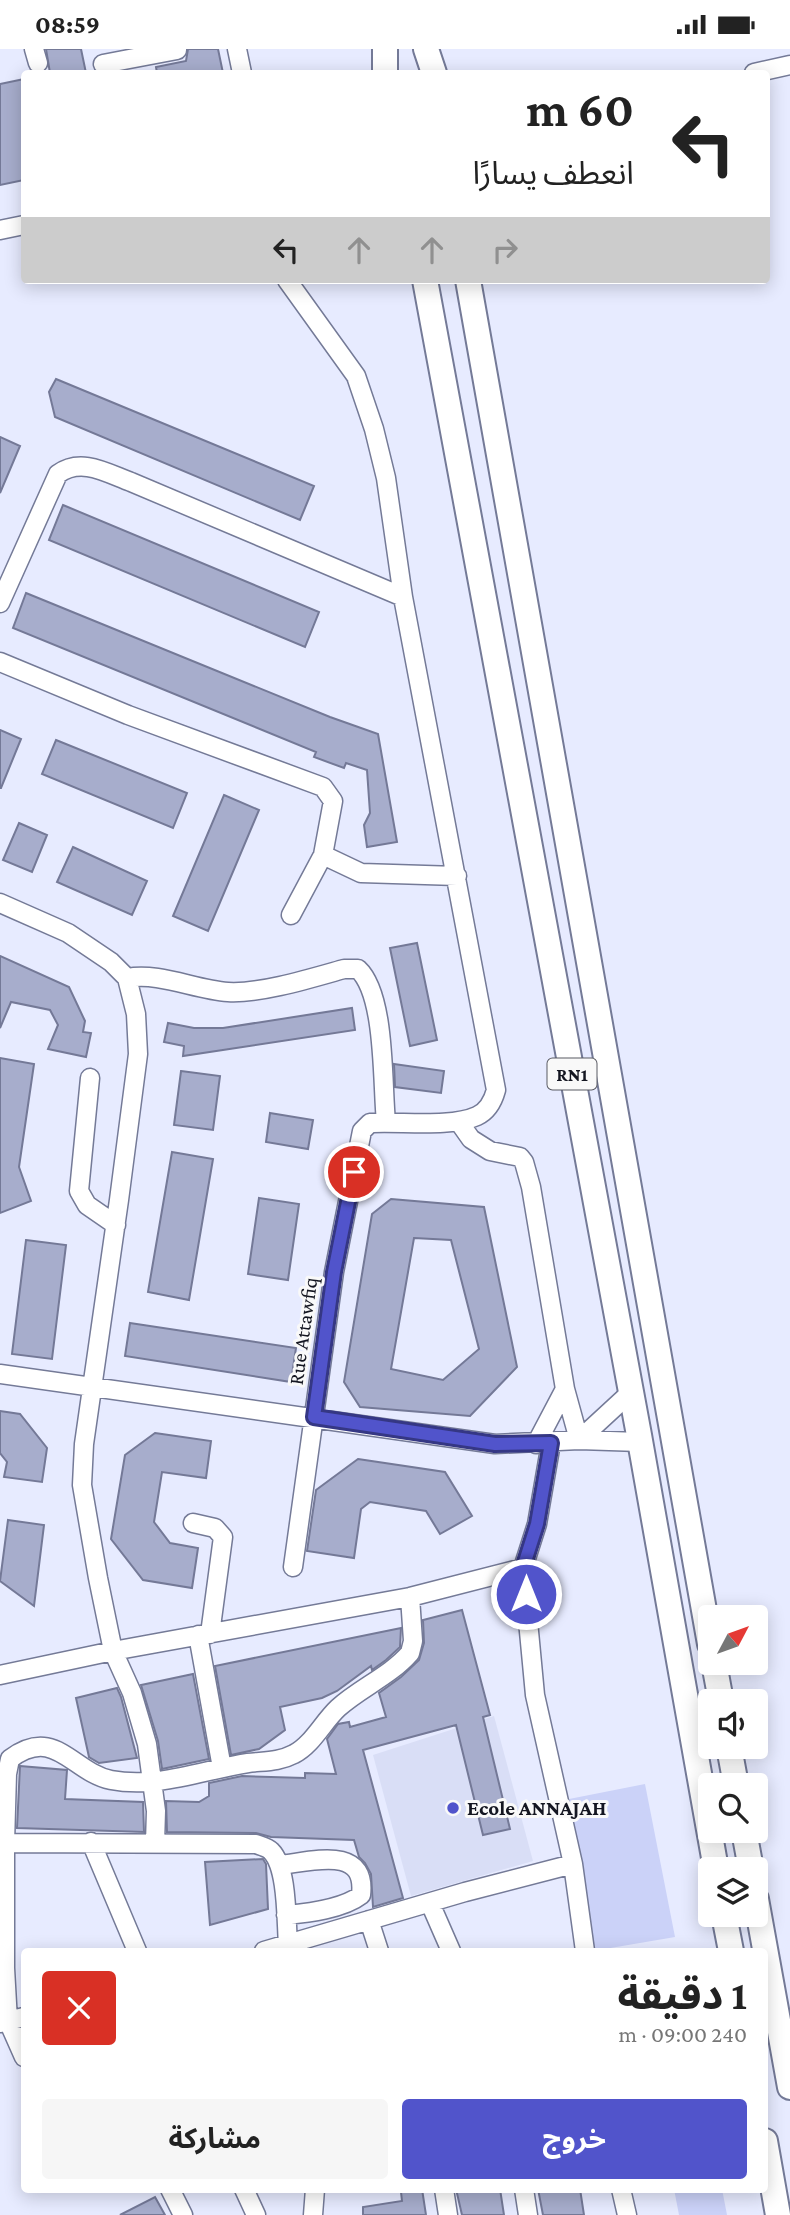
<!DOCTYPE html>
<html lang="ar">
<head>
<meta charset="utf-8">
<style>
  body { margin:0; font-family:"Crimson Pro","Noto Sans Arabic",serif; background:#f6f6f6; color:#222; direction:rtl; height:100vh; display:flex; flex-direction:column; font-size:26px; white-space:nowrap }
  * { box-sizing:border-box; margin:0 }
  p { font-size:23px; color:#767676 }
  .icon { flex:none; width:38px; height:38px; fill:none; stroke:currentColor; stroke-width:2; stroke-linecap:round; stroke-linejoin:round }
  .map { position:relative; flex:1; overflow:hidden; direction:ltr }
  .panel { position:absolute; left:21px; top:1899px; width:747px; height:245px; display:flex; flex-direction:column; background:#fff; border-radius:7px; box-shadow:0 4px 18px #0003; direction:rtl }
  .panel>* { flex:none }
  .banner { position:absolute; left:21px; top:21px; width:749px; height:214px; border-radius:7px; box-shadow:0 4px 18px #0003; direction:rtl; background:#fff; color:#222; overflow:hidden }
  .needle { width:46px; rotate:49deg }
  .controls { position:absolute; left:698px; top:1556px; display:grid; gap:14px }
  .controls a { display:grid; place-items:center; width:70px; height:70px; border-radius:7px; background:#fff; box-shadow:0 4px 18px #0003; font-size:35px }
  .pin { position:absolute; display:grid; place-items:center; width:60px; height:60px; color:#fff; margin:-30px; border:4px solid #fff; border-radius:50%; box-shadow:0 2px 7px #0007 }
  .me { position:absolute; width:77px; margin:-38px; rotate:0deg; stroke-linejoin:round; filter:drop-shadow(0 0 5px #0008) }
  .turn { display:flex; align-items:center; gap:24px; height:147px; padding:0 21px; font-size:32px }
  .turn .icon { width:91px; height:91px; stroke-width:2.5 }
  .turn b { display:block; font-size:49px; line-height:60px }
  .lanes { display:flex; align-items:center; height:66px; padding:0 21px; background:#0003; justify-content:center; gap:35px; direction:ltr }
  .lanes .off { opacity:.35 }
  .round { display:grid; place-items:center; flex:none; width:74px; height:74px; border-radius:7px; background:#f6f6f6 }
  .head { display:flex; align-items:center; justify-content:space-between; height:119px; padding:0 21px }
  h1 { font-size:42px; font-weight:700; line-height:52px }
  .primary-button { display:flex; gap:14px; margin-top:auto; padding:14px 21px }
  .primary-button a { flex:1; height:80px; border-radius:7px; background:#5154cb; color:#fff; font-size:28px; font-weight:700; line-height:80px; text-align:center }
  .primary-button a+a { background:#f6f6f6; color:#222 }
  .status { display:flex; justify-content:space-between; align-items:center; height:49px; padding:0 35px; background:#fff; direction:ltr }
  .status svg { height:19px; fill:currentColor }
  .map>svg:first-child { display:block }
  .built { fill:#d9def6 }
  .green { fill:#cbd2f8 }
  .building { fill:#a7adcc; stroke:#747997; stroke-width:2; fill-rule:evenodd }
  .lines { fill:none; stroke-linecap:round; stroke-linejoin:round }
  .minor-casing { stroke:#747a97; stroke-width:21 }
  .highway-casing { stroke:#747a97; stroke-width:28 }
  .minor { stroke:#fff; stroke-width:18 }
  .highway { stroke:#fff; stroke-width:24 }
  .route-casing { stroke:#353784; stroke-width:18 }
  .route { stroke:#5154cb; stroke-width:12 }
  .poi-dot { fill:#5154cb; stroke:#f9f9f9; stroke-width:2.5 }
  .labels { text-anchor:middle; stroke-width:6; stroke-linejoin:round; paint-order:stroke }
  .shield { fill:#f9f9f9; stroke:#595a62; stroke-width:2 }
  .shield-label { font-size:19px; font-weight:bold; fill:#141621 }
  .street-label { font-size:21px; fill:#141621; stroke:#f9f9f9 }
  .poi-label { font-size:21px; font-weight:bold; fill:#141621; stroke:#f9f9f9; text-anchor:start }
</style>
</head>
<body>
<div class="status"><b>08:59</b><svg viewBox="0 0 49 12"><path d="M0 12V9h3v3zM5 12V6h3v6zM10 12V3h3v9zM15 12V0h3v12zM26 1h20v11H26zM47 4h2v5h-2z"/></svg></div>
<div class="map">
<svg width="790" height="2166" viewBox="0 0 790 2166">
  <rect width="100%" height="100%" fill="#e7ebff"/>
  <path class="built" d="M494,1667l39,145 -122,35 -38,-141z"/>
  <path class="green" d="M645,1735l30,153 -82,14 -29,-151z
    M674,2140h48l5,26h-48z"/>
  <path class="building" d="M46,0h35l5,24h-36z
    M188,0h30l5,24h-66l-1,-6 30,-6z
    M24,30v87l-2,1 2,13 -24,5v-101z
    M56,330l258,107 -14,34 -245,-103 -6,-25z
    M0,388l20,9 -20,47z
    M63,456l256,107 -14,35 -256,-107z
    M26,544l304,124 48,17 19,108 -30,5 -3,-22 6,-12 -3,-43 -21,-7 -2,5 -30,-11 2,-5 -303,-124z
    M0,681l21,9 -20,49h-1z
    M56,691l131,53 -14,35 -131,-54z
    M224,746l35,15 -51,121 -35,-15z
    M19,774l28,12 -15,37 -29,-12z
    M73,798l74,34 -15,34 -75,-33z
    M417,894l20,97 -27,6 -20,-98z
    M0,907l69,31 16,34 -2,11 8,1 -5,24 -38,-8 10,-24 -8,-15 -39,-8 -11,26z
    M352,959l3,22 -172,26 1,-10 -20,-4 4,-19 26,5h29z
    M0,1009l34,6 -15,103 12,34 -31,12z
    M394,1015l50,7 -3,22 -46,-6z
    M181,1022l39,5 -7,54 -39,-5z
    M270,1064l43,7 -5,29 -42,-7z
    M172,1103l41,7 -24,141 -41,-8z
    M259,1149l40,6 -11,76 -40,-6z
    M391,1150l93,8 33,160 -47,49 -110,-9 -16,-25 28,-168zM414,1189l37,2 28,109 -36,31 -52,-11z
    M26,1191l40,5 -14,114 -40,-5z
    M130,1274l166,25 -5,34 -166,-26z
    M0,1362l20,3 27,34 -5,34 -38,-5 3,-15 -7,-9z
    M155,1384l56,8 -5,37 -44,-6 -8,50 16,21 28,5 -6,40 -49,-8 -32,-41 14,-84z
    M358,1410l87,13 27,44 -32,18 -14,-23 -56,-9 -9,7 -7,49 -47,-7 9,-61z
    M8,1471l36,5 -10,81 -34,-25z
    M462,1561l28,105 -7,2 27,112 -27,6 -27,-110 -93,25 40,148 -30,9 -2,-33 -6,-11 -6,-6 -5,-17 -83,-3 -15,-4 -89,-1 -1,-31 33,1 10,-6v-13l33,-7 63,2v-5l31,1 -9,-35 11,-15 11,-2 1,5 36,-10 -7,-24 22,-16 18,-17 5,-17 -1,-23z
    M401,1579l-1,19 -14,13 -14,10 -1,-4 -34,25 -15,7 -42,9 5,23 -26,19 -28,6 -16,-89z
    M193,1625l16,85 -47,10 -4,-28 -17,-56z
    M117,1639l4,9 16,61 -38,5 -10,-6 -13,-59z
    M20,1717l47,4 -2,29 78,3 1,30 -127,-4z
    M263,1810l3,5 2,45 -58,16 -5,-63z
    M422,2140l4,26h-63v-8l39,-6 -1,-9z
    M456,2140h44l4,26h-42z
    M538,2140h42l4,26h-41z
    M155,2148l10,18h-45z"/>
  <g class="lines">
    <g class="minor-casing">
      <path id="minor" d="M34,0l4,14
        M237,0l5,24
        M103,15l74,-14
        M754,24l36,-8
        M0,181l24,-5
        M287,231l69,96 18,53 12,49 17,119 93,493c-3,11 -8,21 -19,26 -26,12 -77,5 -107,7l-8,8 -28,141 -41,295
        M0,554l58,-129c23,-17 49,-1 73,8l272,115
        M0,613l128,53 195,72 10,14 -10,54 -32,60
        M323,806l38,18 96,3
        M0,854l68,30 43,29 16,16 9,36 2,40 -19,146 -35,244 -2,41 16,93 15,73 19,42 15,51 9,67 -1,32
        M127,929c33,-6 68,12 101,14 32,2 84,-14 116,-23h14c28,26 24,115 28,153
        M90,1029l-11,113 8,14 29,20
        M459,1073l12,17 19,12 30,6 4,5 7,25 34,202 14,51
        M0,1325l495,70 84,-4 61,2
        M579,1391l51,-47
        M551,1394l-14,81 -14,44 12,127 38,169 12,87
        M536,1395l29,-55
        M193,1474l22,5 8,9 -13,97
        M198,1586l24,133
        M0,1626l113,-24 297,-54 113,-29
        M91,1793l46,109
        M0,1794l256,1c5,2 11,3 15,7 17,17 15,70 17,93l3,7
        M280,1816c30,-3 87,-21 81,30 -18,14 -53,18 -75,20
        M430,1854l21,48
        M369,1871l10,31
        M264,1902l201,-59 108,-28
        M0,1974l24,-6
        M24,2008l-16,-36 -3,-53v-125l2,-69 3,-15c45,-34 62,13 101,21 46,9 92,-10 137,-17 16,-2 31,-1 46,-9 18,-9 29,-32 44,-46 22,-20 52,-32 72,-55l3,-12 -3,-44
        M170,2140l13,26
        M244,2140l12,26
        M444,2140l4,26
        M524,2140l4,26
        M621,2140l6,26
        M313,2166l2,-26"/>
    </g>
    <g class="highway-casing">
      <path id="highway" d="M426,0l8,24
        M385,24v-24
        M425,231l214,1155 77,434
        M468,231l242,1364
        M714,1614l7,38
        M729,1698l7,38
        M744,1782l7,38
        M756,1850l34,188
        M724,1866l7,36
        M765,2092l13,74"/>
    </g>
    <use href="#minor" class="minor"/>
    <use href="#highway" class="highway"/>
  </g>
  <g class="lines">
    <g class="route-casing">
      <path id="route" d="M354,1123l-20,100 -20,145 181,27 56,-1 -14,81 -14,44 3,26"/>
    </g>
    <use href="#route" class="route"/>
  </g>
  <circle class="poi-dot" cx="453" cy="1759" r="7"/>
  <g class="labels">
    <rect class="shield" x="547.5" y="1009.5" width="49" height="31" rx="5"/>
    <g class="shield-label">
      <text x="572" y="1032">RN1</text>
    </g>
    <g class="street-label">
      <text transform="translate(303 1282) rotate(-82)" y="7">Rue Attawfiq</text>
    </g>
    <g class="poi-label">
      <text x="467" y="1766">Ecole ANNAJAH</text>
    </g>
  </g>
</svg>
<div class="controls">
<a><svg class="needle" viewBox="-14 -14 28 28"><path d="M0-13l5 13h-10z" fill="#e53935"/><path d="M0 13l5-13h-10z" fill="#767676"/></svg></a>
<a><svg class="icon" aria-label="sound" viewBox="0 0 24 24"><path d="M4 9h4l5-4v14l-5-4H4zM17 9q2 3 0 6"/></svg></a>
<a><svg class="icon" aria-label="search" viewBox="0 0 24 24"><circle cx="10" cy="10" r="6"/><path d="M15 15l6 6"/></svg></a>
<a><svg class="icon" aria-label="layers" viewBox="0 0 24 24"><path d="M12 4l9 5-9 5-9-5zM3 14l9 5 9-5"/></svg></a>
</div>
<div class="pin" style="left:354px;top:1123px;background:#d93025"><svg class="icon" aria-label="arrive" viewBox="0 0 24 24"><path d="M6 21V4h12l-3 4 3 4H6"/></svg></div>
<svg class="me" style="left:526px;top:1545px" viewBox="-20 -20 40 40"><circle r="17" fill="#5154cb" stroke="#fff" stroke-width="3"/><path d="M0-11L8 9 0 5-8 9z" fill="#fff"/></svg>
<div class="banner">
<div class="turn"><svg class="icon" aria-label="left" viewBox="0 0 24 24"><path d="M17 20v-9H6M10 6l-5 5 5 5"/></svg><div><b>60 m</b>انعطف يسارًا</div></div>
<div class="lanes"><svg class="icon" aria-label="left" viewBox="0 0 24 24"><path d="M17 20v-9H6M10 6l-5 5 5 5"/></svg><svg class="icon off" aria-label="ahead" viewBox="0 0 24 24"><path d="M12 20V5M6 11l6-6 6 6"/></svg><svg class="icon off" aria-label="ahead" viewBox="0 0 24 24"><path d="M12 20V5M6 11l6-6 6 6"/></svg><svg class="icon off" aria-label="right" viewBox="0 0 24 24"><path d="M7 20v-9h11M14 6l5 5-5 5"/></svg></div>
</div>
<section class="panel">
<div class="head"><div><h1>1 دقيقة</h1><p>240 m · 09:00</p></div><a class="round" style="background:#d93025;color:#fff"><svg class="icon" aria-label="close" viewBox="0 0 24 24"><path d="M6 6l12 12M18 6L6 18"/></svg></a></div>
<div class="primary-button"><a>خروج</a><a>مشاركة</a></div>
</section>
</div>
</body>
</html>
